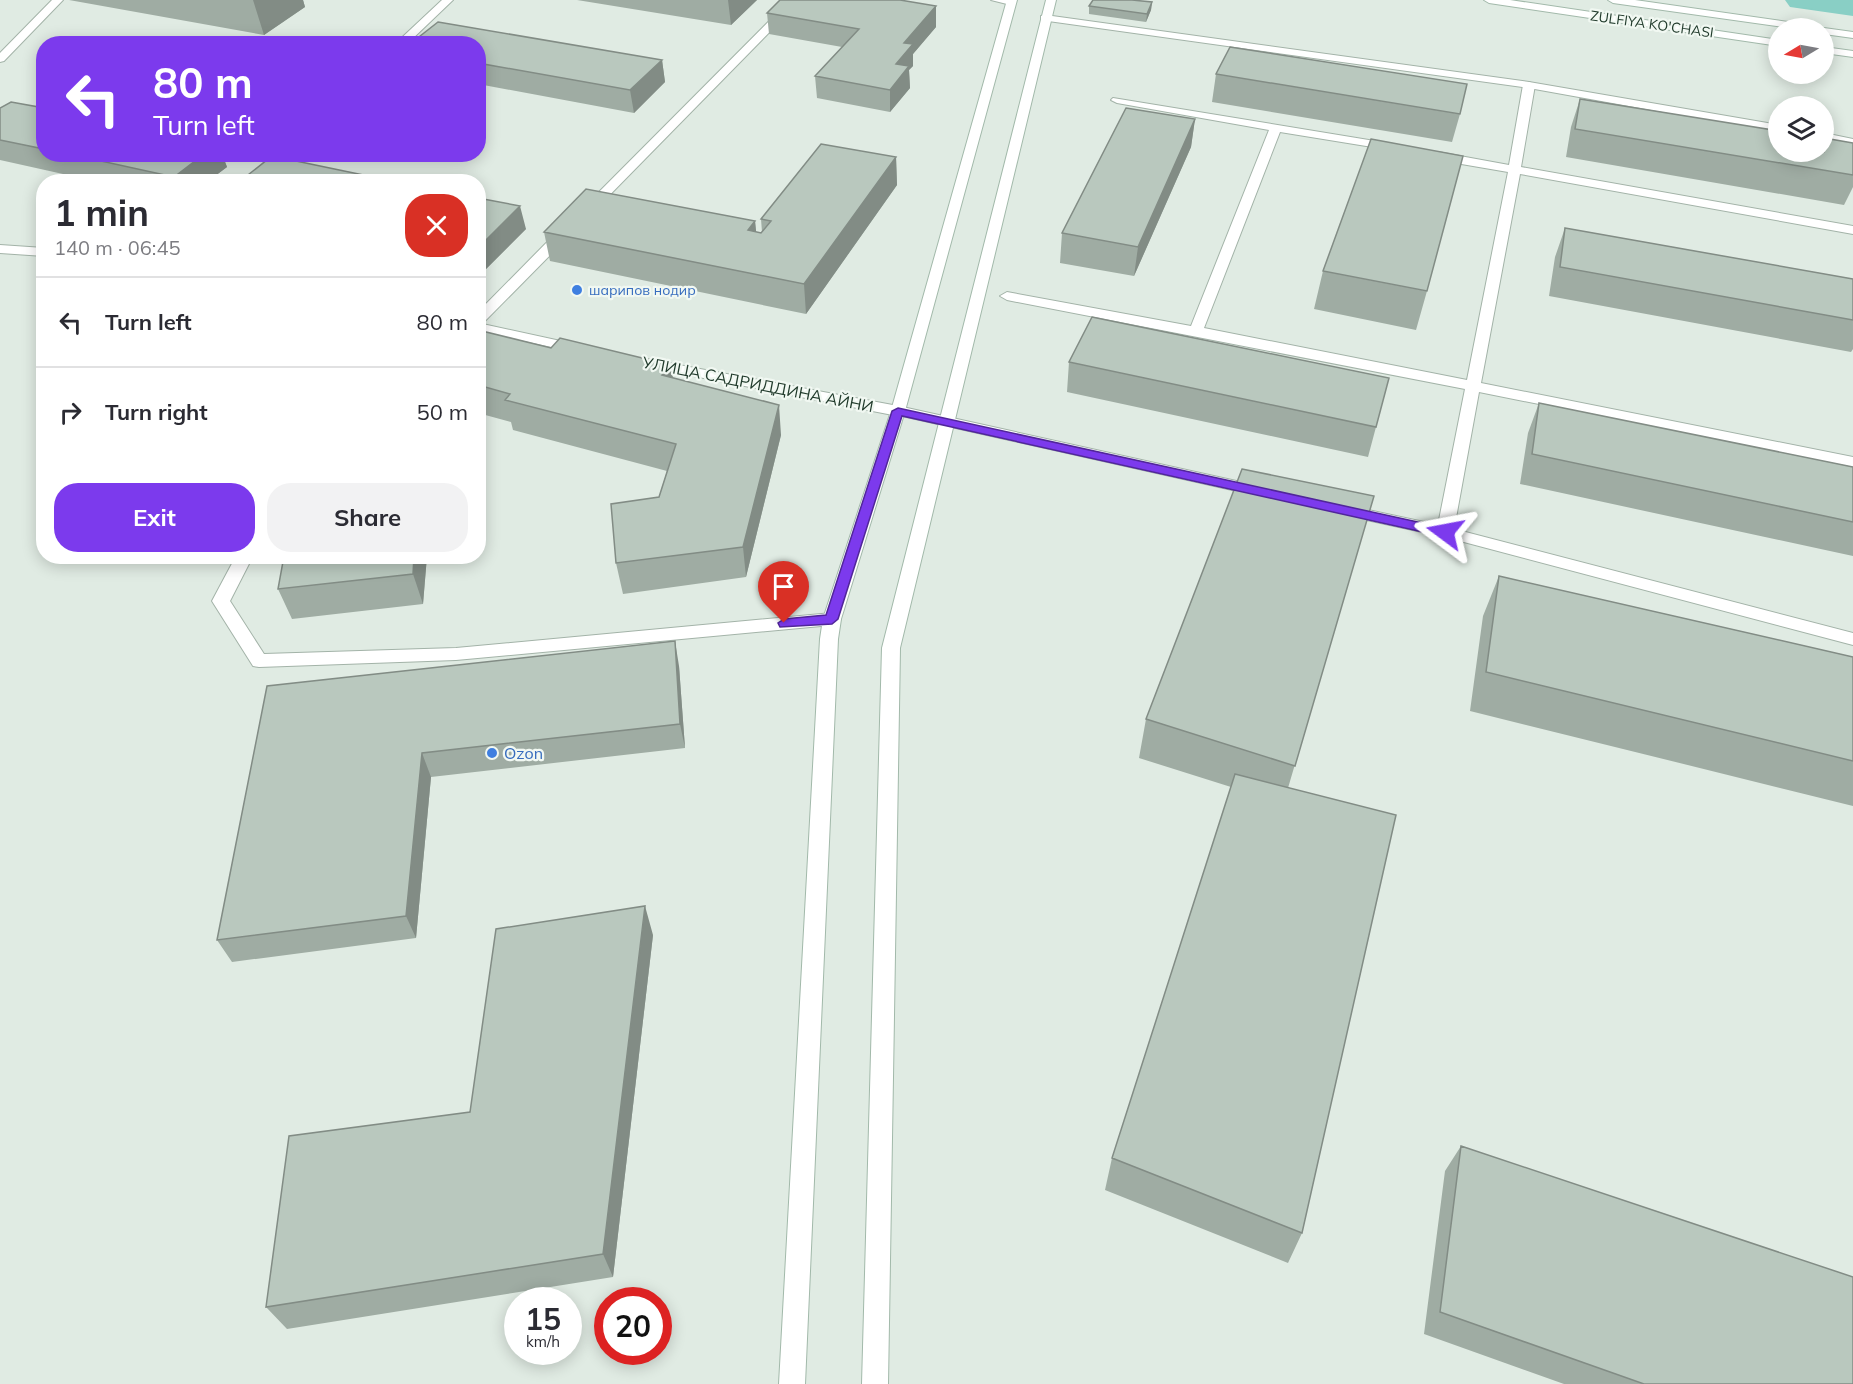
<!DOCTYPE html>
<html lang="en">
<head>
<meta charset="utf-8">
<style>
  body { margin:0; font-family:Mulish,sans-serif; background:#f2f2f3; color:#2b2b33; height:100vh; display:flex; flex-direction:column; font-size:22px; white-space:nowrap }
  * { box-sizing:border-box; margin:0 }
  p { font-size:20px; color:#7c7c81 }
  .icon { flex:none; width:33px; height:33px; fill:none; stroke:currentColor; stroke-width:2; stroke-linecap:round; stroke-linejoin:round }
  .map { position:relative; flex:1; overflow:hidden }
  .sheet { position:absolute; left:36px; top:174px; width:450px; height:390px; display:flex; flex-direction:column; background:#fff; border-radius:24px; box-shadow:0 3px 15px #0003 }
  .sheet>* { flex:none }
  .banner { position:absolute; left:36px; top:36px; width:450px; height:126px; border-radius:24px; box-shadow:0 3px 15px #0003; background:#7c3aed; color:#fff; overflow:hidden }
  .needle { width:39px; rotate:260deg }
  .controls { position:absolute; left:1768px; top:18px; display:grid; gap:12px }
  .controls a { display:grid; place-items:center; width:66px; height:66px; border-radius:50%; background:#fff; box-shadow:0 3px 15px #0003; font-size:30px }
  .speed { position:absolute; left:504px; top:1287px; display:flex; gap:12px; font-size:30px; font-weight:700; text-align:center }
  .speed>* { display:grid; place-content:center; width:78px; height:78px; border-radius:50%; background:#fff; box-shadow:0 3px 15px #0003; line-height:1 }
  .speed small { font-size:15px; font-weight:400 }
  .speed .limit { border:9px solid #d22; background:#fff; color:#111 }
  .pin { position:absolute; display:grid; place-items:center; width:51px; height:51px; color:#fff; margin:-62px -26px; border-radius:50% 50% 50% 0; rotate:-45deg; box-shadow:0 0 6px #0007 }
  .pin .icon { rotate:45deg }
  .me { position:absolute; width:66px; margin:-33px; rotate:283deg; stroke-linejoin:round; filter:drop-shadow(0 0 4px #0008) }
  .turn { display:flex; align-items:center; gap:21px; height:126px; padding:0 18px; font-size:27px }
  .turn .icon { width:78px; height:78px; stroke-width:2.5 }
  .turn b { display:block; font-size:42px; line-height:51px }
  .round { display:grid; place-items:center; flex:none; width:63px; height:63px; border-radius:24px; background:#f2f2f3 }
  .summary { display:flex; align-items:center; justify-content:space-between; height:102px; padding:0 18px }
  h1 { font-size:36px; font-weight:700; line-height:45px }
  .button { display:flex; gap:12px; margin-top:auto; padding:12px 18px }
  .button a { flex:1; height:69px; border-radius:24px; background:#7c3aed; color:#fff; font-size:24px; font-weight:700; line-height:69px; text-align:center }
  .button a+a { background:#f2f2f3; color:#2b2b33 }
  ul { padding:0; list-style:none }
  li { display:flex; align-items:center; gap:18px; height:90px; padding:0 18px; border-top:2px solid #e1e1e2 }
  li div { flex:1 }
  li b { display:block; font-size:22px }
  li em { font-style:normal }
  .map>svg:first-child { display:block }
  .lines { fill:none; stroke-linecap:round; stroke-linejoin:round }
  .canal { fill:#89cfc5; fill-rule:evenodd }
  .lane-casing { stroke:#a3b3a8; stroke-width:2 }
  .street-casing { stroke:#a3b3a8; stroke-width:2 }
  .secondary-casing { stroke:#a2b9aa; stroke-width:2 }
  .lane { fill:#fff; fill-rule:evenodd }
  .street { fill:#fff; fill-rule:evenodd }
  .secondary { fill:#fff; fill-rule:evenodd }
  .wall { fill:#9faca3 }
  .shaded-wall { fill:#828c85 }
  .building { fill:#b9c8be; stroke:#828c85; stroke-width:1.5 }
  .route { fill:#7c3aed; stroke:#51269a; stroke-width:1.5 }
  .shop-dot { fill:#3f7fe0; stroke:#f1f8f2; stroke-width:2 }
  .labels { text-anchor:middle; stroke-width:4.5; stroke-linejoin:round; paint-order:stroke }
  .far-street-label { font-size:14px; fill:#213b2c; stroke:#f1f8f2 }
  .far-shop-label { font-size:14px; fill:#366cbe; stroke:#f1f8f2; text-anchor:start }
  .street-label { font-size:16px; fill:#213b2c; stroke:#f1f8f2 }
  .shop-label { font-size:16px; fill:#366cbe; stroke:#f1f8f2; text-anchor:start }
</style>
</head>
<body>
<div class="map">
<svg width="1853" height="1384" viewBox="0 0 1853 1384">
  <rect width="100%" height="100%" fill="#e0ebe3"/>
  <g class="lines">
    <path class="canal" d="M1785,0h68v16l-63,-9z"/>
    <g class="lane-casing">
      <path id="lane" d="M52,0h11l-59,61 -4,1v-9z
        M442,0h11l-46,44h-12z
        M790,0h11l-209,213h-8l-2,-3 2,-3z
        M1529,82l6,3 -14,82 332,59v8l-333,-60 -39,209 372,74v10l-374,-75 -25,137 399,104v12l-408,-108 -106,-23 -2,-4 2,-4 6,-1 93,20 27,-136 -458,-89 -7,-4 7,-4 184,34 78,-196 -152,-27 -6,-3 2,-2 280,46 4,1v6l-117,-19 -76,196 263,52 41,-208 -70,-12 -6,-4 6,-4 71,13 14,-80z
        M271,154h13l-23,28h-13z
        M564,229l5,1 1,3 -1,3 -86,87 -5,1v-12l81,-82z
        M898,406l361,80 8,5 -8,5 -366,-82 -2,-3z
        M236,556h17l-23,45 34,53 192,-6 376,-35 6,2 3,4 -3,4 -6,2 -376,35 -197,7 -6,-1 -41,-65z"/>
    </g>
    <g class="street-casing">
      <path id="street" d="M991,0h24l1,2 -5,3z
        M1045,15l484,67 250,43v8l-250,-45 -488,-68v-4z
        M1824,133l29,6v8l-29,-6z
        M0,245l44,3v8l-44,-3z
        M478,323l101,22 7,4 -7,4 -101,-22z
        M647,359l251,47 7,5 -7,5 -256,-50 -2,-3z"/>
    </g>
    <g class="secondary-casing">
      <path id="secondary" d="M1007,0h10l-112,411 -64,208 -3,20 -33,745h-26l41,-745 3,-20 68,-208z
        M1046,0h10l-156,648 -12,736h-26l20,-736z
        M1484,0h26l269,40v6l-290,-43z
        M1608,0h27l174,25 5,3h-24l-177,-25z
        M1821,28h3l29,4v6l-29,-4v-6z
        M1824,47l29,4v6l-29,-4z"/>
    </g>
    <use href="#lane" class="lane"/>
    <use href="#street" class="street"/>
    <use href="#secondary" class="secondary"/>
  </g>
  <path class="wall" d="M69,0h234l2,7 -41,28z
    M577,0h180l-26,25z
    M1152,2l-1,8 -5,12 -57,-8v-8z
    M936,6v21l-23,27v12l-4,4 1,18 -20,24 -73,-14 -2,-22 27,-29 -73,-13 -2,-21z
    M478,44l184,16 3,22 -31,31 -156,-29z
    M1216,74l244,40 -8,28 -240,-40z
    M1580,99l273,44v44l-9,18 -278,-48 5,-30z
    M0,108h44v46h178l5,13 -20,15h-108l-99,-22z
    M1195,119l-4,28 -57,129 -74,-13 2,-30z
    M896,157l1,28 -91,129 -256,-53 -6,-29 211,-11 1,11 5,1 1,-1 -1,-13z
    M478,198l48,31 -40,40 -8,-2z
    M1565,228l288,51v70l-2,3 -302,-56 6,-39z
    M1323,271l104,20 -11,39 -102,-21z
    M478,330l73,18 120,17 2,13 108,57 -35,142 -123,17 -7,-31 43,-66 8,-26 -154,-41 -2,-8 -33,-9z
    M1069,362l307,65 -8,30 -301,-65z
    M1539,403l314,64v89l-333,-72 8,-51z
    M1374,496l-86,292 14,445 -14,30 -183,-73 7,-32 119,-371 -92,-29 7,-39z
    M427,556l-4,48 -131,15 -14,-30z
    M1499,576l354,81v149l-383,-95 13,-95z
    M679,666l6,82 -254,29 -15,161 -184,24 -15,-22 50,-254z
    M653,935l-40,342 -326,52 -21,-22z
    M1461,1146l392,238h-289l-140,-50 21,-163z"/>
  <path class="shaded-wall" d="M253,0h50l2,7 -41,28z
    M728,0h29l-26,25z
    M1152,2l-1,8 -5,12 1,-8z
    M936,6v21l-23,27v12l-4,4 1,18 -20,24v-22l6,-26 8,-21z
    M662,60l3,22 -31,31 -4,-23z
    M1195,119l-4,28 -57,129 4,-29z
    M204,154h18l5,13 -20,15h-31l-2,-5z
    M896,157l1,28 -91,129 -2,-30z
    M520,206l6,23 -40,40 -6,-23z
    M755,221l3,29 -10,-20z
    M671,365l4,30 -13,-20z
    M779,405l2,30 -35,142 -3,-30z
    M414,556h13l-4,48 -10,-30z
    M675,641l4,25 6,82 -5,-24z
    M422,753l9,24 -15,161 -10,-22z
    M645,906l8,29 -40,342 -10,-23z"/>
  <path class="building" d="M780,0h120l36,6 -32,37 9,1 -17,20 13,2 -19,24 -75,-14 44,-47 -92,-16z
    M1093,0h39l20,2 -5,12 -58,-8z
    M438,22l224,38 -32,30 -152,-27v-19h-68z
    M1230,47l237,37 -7,30 -244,-40z
    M1580,99l199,32v21h45v-14l29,5v32l-278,-46z
    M11,102l33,6v41l-44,-9v-32z
    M1126,108l69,11 -57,128 -76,-14z
    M1371,139l92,17 -36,135 -104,-20z
    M821,144l75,13 -92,127 -260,-52 42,-43 169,32 -7,9 13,3 10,-12 -10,-2z
    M69,154h135l-30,23z
    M272,156l125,26h-158z
    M478,198l42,8 -40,40 -2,-1z
    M1565,228l288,51v41l-293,-53z
    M1092,317l297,61 -13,49 -307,-65z
    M478,330l73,18 9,-10 111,27 -9,10 117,30 -36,142 -127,16 -5,-59 48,-7 17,-53 -171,-44 5,-6 -32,-9z
    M1539,403l314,64v55l-321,-68z
    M1242,469l132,27 -79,270 -149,-47z
    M284,556h130l-1,18 -135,15z
    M1499,576l354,81v104l-367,-89z
    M675,641l5,83 -258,29 -16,163 -189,24 50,-254z
    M1235,774l161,41 -94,418 -190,-75z
    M645,906l-42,348 -337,53 23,-171 181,-24 26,-183z
    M1461,1146l392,131v107h-209l-204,-72z"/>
  <path class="route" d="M898,408l547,120 6,4 -6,5 -543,-121 -64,203 -6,5 -52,3 -2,-4 6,-4 42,-4 66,-204z"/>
  <g class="shop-dot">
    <circle cx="577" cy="290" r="6"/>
    <circle cx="492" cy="753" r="6"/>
  </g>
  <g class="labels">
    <g class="far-street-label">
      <text transform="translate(1652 24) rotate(8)" y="5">ZULFIYA KO'CHASI</text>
    </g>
    <g class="far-shop-label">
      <text x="589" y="295">шарипов нодир</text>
    </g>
    <g class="street-label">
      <text transform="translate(758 384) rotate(11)" y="6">УЛИЦА САДРИДДИНА АЙНИ</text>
    </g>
    <g class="shop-label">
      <text x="504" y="759">Ozon</text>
    </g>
  </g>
</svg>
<div class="controls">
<a><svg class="needle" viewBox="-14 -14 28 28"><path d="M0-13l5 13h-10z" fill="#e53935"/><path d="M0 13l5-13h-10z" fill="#7c7c81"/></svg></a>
<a><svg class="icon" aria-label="layers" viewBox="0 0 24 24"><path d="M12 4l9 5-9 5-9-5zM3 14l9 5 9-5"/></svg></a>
</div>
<div class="speed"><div>15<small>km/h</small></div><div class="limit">20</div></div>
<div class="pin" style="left:784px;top:623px;background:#d93025"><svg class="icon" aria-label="arrive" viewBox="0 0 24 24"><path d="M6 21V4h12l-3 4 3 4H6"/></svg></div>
<svg class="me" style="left:1445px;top:532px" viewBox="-20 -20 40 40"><path d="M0-17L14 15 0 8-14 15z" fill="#7c3aed" stroke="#fff" stroke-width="4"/></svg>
<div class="banner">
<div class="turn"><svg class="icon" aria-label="left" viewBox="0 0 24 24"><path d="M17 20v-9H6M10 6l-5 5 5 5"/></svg><div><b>80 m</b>Turn left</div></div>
</div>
<section class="sheet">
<div class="summary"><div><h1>1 min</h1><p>140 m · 06:45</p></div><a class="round" style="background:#d93025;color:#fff"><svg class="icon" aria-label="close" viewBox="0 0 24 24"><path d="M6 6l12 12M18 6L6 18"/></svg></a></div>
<ul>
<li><svg class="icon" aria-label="left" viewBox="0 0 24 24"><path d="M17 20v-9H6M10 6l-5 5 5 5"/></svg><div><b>Turn left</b></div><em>80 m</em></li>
<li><svg class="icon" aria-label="right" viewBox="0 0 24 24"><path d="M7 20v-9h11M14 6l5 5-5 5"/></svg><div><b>Turn right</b></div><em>50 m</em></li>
</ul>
<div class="button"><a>Exit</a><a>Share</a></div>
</section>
</div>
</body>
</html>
